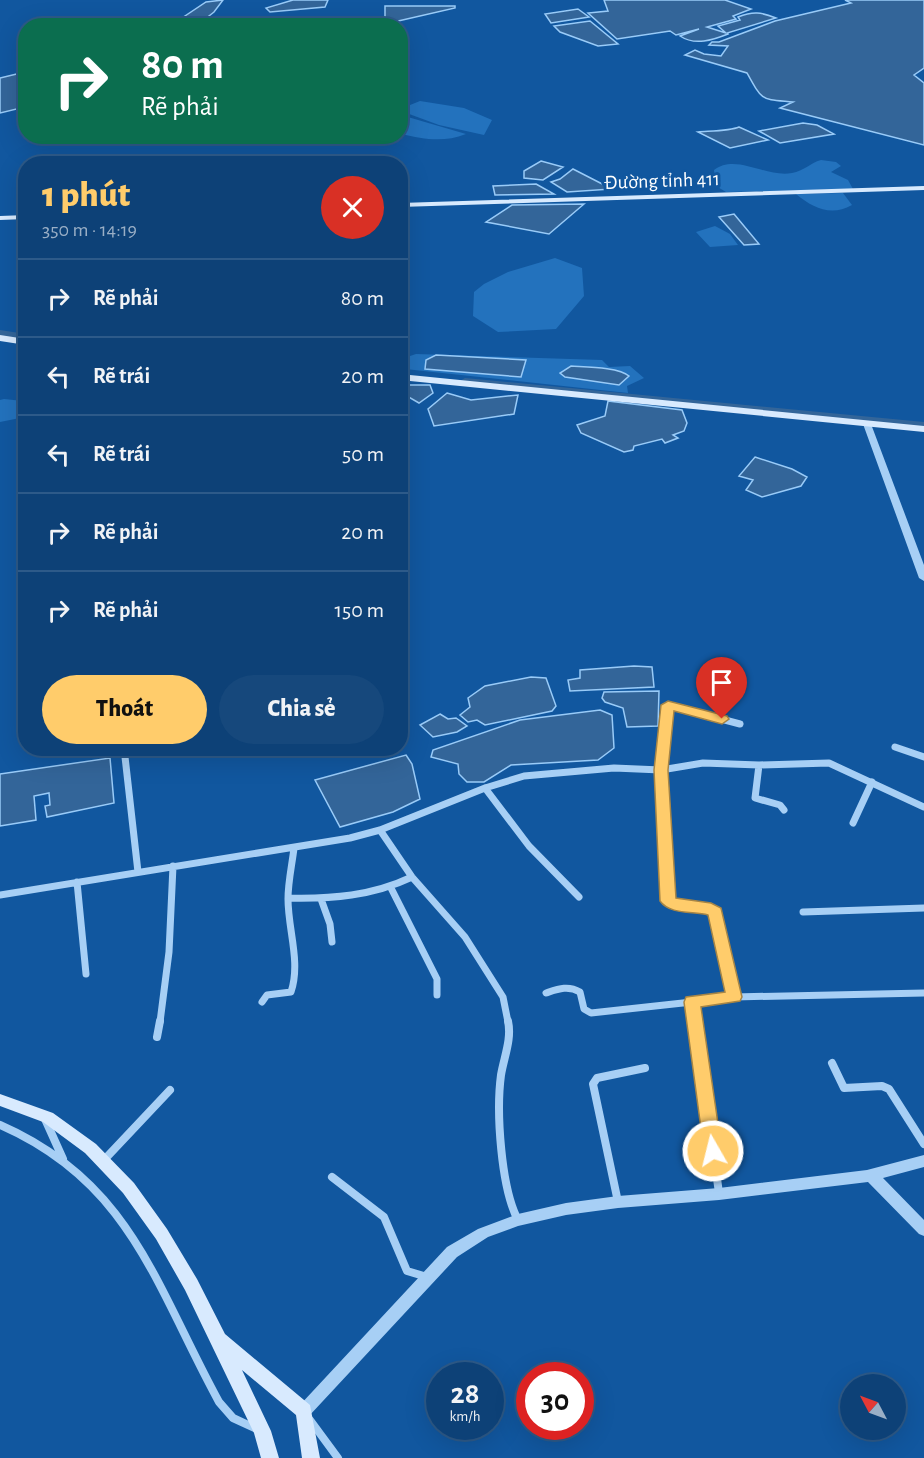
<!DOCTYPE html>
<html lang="vi">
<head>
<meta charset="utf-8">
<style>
  body { margin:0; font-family:"Alegreya Sans",sans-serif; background:#16487c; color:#f1f3f6; height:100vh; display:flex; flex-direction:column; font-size:22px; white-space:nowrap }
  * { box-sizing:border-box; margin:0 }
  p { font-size:20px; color:#9aafc6 }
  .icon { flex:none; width:33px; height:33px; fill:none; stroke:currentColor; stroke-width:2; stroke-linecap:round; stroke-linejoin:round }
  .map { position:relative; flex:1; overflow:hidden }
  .sheet { position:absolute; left:18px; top:156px; width:390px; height:600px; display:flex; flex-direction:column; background:#0d4177; border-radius:24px; box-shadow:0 6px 24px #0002,0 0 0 2px #2d5a89 }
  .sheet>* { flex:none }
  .hud { position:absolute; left:18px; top:18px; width:390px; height:126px; border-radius:24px; box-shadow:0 6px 24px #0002,0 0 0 2px #2d5a89; background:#0b6e4f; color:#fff; overflow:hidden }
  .needle { width:39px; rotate:311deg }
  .fabs { position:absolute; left:840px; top:1374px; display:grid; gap:12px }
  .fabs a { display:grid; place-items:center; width:66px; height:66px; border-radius:50%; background:#0d4177; box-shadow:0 6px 24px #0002,0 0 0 2px #2d5a89; font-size:30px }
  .speed { position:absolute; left:426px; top:1362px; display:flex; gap:12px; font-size:30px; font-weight:700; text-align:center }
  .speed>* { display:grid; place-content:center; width:78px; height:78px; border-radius:50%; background:#0d4177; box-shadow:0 6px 24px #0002,0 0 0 2px #2d5a89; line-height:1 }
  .speed small { font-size:15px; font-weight:400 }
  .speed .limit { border:9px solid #d22; background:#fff; color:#111 }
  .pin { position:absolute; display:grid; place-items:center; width:51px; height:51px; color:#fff; margin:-62px -26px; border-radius:50% 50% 50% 0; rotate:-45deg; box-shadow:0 0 6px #0007 }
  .pin .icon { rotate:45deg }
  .me { position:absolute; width:66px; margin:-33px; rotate:352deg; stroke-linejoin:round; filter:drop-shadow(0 0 4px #0008) }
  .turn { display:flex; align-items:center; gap:21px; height:126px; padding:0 24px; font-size:27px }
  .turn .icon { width:78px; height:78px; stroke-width:2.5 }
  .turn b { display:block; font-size:42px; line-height:51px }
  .round { display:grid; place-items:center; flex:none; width:63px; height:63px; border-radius:32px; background:#16487c }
  .overview { display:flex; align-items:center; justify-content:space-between; height:102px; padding:0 24px }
  h1 { font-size:36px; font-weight:800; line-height:45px; color:#ffcc6b }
  .cta { display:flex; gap:12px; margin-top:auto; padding:12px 24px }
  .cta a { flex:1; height:69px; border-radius:36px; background:#ffcc6b; color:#111; font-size:24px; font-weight:800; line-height:69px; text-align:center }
  .cta a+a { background:#16487c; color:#f1f3f6 }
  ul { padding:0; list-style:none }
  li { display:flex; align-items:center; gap:18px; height:78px; padding:0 24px; border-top:2px solid #2d5a89 }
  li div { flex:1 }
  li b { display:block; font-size:22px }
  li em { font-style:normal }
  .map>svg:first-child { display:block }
  .green { fill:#2372bd; fill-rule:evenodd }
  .water { fill:#336599; stroke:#99cbf8; stroke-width:1.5 }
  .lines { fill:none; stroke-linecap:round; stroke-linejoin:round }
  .canal { fill:#336599; fill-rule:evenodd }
  .minor-far1 { stroke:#a7cff5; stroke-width:7 }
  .minor { stroke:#a7cff5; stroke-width:8 }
  .tertiary { fill:#a7cff5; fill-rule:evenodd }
  .secondary { fill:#d8eafe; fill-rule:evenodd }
  .route { fill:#ffcc6b; stroke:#a68546; stroke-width:1.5 }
  .labels { text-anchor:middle; stroke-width:6; stroke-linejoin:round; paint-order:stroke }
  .far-street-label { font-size:20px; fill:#fff; stroke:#11579f }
</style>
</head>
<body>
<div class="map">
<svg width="924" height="1458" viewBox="0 0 924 1458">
  <rect width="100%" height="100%" fill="#11579f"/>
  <path class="green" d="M420,101l44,7 28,12 -8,15 -45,-10 -38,-14v-9l9,3z
    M401,115l65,19c-23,9 -42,5 -65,0z
    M821,160l15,2 5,4 -10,6 17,8 5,9 -127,3 -10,-6 -2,-16c22,-17 52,8 78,3 12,-2 18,-10 29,-13z
    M843,193l9,12c-21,12 -39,3 -56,-11z
    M715,226l15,8 8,11 -28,2 -14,-15z
    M555,258l27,10 2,28 -28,33 -58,3 -25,-16 1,-24 10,-8 24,-12z
    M416,354l186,6 7,7 21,-1 14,12 -17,8 1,7 -223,-24 5,-13zM525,360l-4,17 -96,-8z
    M4,399l19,2 -2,9 4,7 -25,5v-22z"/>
  <path class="water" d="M223,0l-9,12 -14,11 -21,-3 27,-18z
    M293,0h35l-3,7 -55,5 -4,-4z
    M604,0h121l26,9 -18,7 3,3 -29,8 19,6 -8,-7 22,-6 -2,-3c15,-6 23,-5 38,1l-49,15 1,1c-15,6 -33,12 -48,2l19,-7 -23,6 -6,-4 -53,8 -29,-26 20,-2z
    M845,0h79v68l-10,7 10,8v62l-144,-37 13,-6c-32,-3 -30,0 -46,-29l-62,-18 10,-5 9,4 17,2 7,-10 -19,-1 3,-3h7l56,-21 76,-18z
    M385,6h70v2l-70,16z
    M578,9l11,8 -38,6 -6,-9z
    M590,21l28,23 -20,2 -38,-14 -6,-6z
    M25,72v35l-25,6v-35z
    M803,123l14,2 17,9 -54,9 -21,-12z
    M739,127l29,13 -38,8 -32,-16c11,-1 32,-1 41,-5z
    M541,161l22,6 -20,13 -19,-2v-7z
    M573,169l39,20 -45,3 -16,-10 9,-3z
    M536,184l18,10 -59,1 -2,-9z
    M584,204l-35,30 -63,-12 26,-17z
    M734,214l25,30 -15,1 -25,-28z
    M436,355l90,5 -5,17 -96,-8 1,-9z
    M571,366c15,1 48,1 58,10l-10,9 -54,-8 -5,-4z
    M401,385h29l3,8 -14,10 -12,-7h-6z
    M447,393l24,7 47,-5 -4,19 -80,12 -6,-17z
    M608,401l74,9 5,13 -3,8 -11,4 5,3 -13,5 -3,-4 -28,7 -1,4 -9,2 -43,-19 -4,-8 28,-9z
    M755,457l37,12 15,8 -6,9 -39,11 -16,-7 7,-10 -14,-4z
    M634,666l18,1 2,20 -84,4 -2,-11 12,-2v-8z
    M531,677l15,1 10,28 -4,5 -67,14 -8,-5 -9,2 -8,-7 10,-8 -2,-9 17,-12z
    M659,691l-1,35 -31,1 -4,-19 -18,-6 -3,-4 2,-6z
    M600,710l12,5 2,33 -16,12 -87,5 -27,17h-17l-8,-8 -1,-10 -27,-7 2,-7 87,-30z
    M440,714l8,5 8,-1 11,8 -10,6 -24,5 -13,-12z
    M406,755l6,9 8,35 -27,13 -53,15 -25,-47z
    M110,758l4,45 -67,14 -2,-11 5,-1 -1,-12 -15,3 2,24 -36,6v-52z"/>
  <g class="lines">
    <path class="canal" d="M0,330l26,4v6l-26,-4z
      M465,378l459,44v6l-462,-45 -2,-2z"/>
    <path class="minor-far1" d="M895,747l29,10
      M124,748l14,124
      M759,765l-4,33 25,7 4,5
      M485,788l44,58 50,51
      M853,823l19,-41
      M380,830l32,47 53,60 38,60 5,25
      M77,882l9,92
      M391,888l46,91v16
      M0,895l350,-57 30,-8 105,-42 39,-12 90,-8 47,2 42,-7 56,2 70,-2 95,44
      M288,898c44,1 84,-2 124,-21
      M321,899l9,25 2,18
      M803,912l121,-4
      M546,993c12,-4 22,-8 34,-1l4,17 7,4 101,-11
      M734,997l-18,-85c-15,-8 -33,-3 -48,-11l-7,-131 7,-65 72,19
      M262,1002l5,-7 24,-3c10,-30 -3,-62 -3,-93 0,-17 4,-34 6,-51
      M160,1022l9,-70 4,-86
      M695,1022l-3,-20 42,-5 190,-4"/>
    <path class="minor" d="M508,1021c4,18 -4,36 -7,54 -5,37 0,113 17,145
      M695,1021l24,172
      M157,1037l3,-16
      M832,1063l12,25 38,-2 7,3 35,55
      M45,1119l18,40
      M0,1125c131,57 156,162 219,277l14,16 24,11
      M104,1160l66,-70
      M332,1177l52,40 23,54 20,6
      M618,1202l-25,-118 4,-6 48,-10
      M310,1420l28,38"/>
    <path class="tertiary" d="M864,422h3l4,2 53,141v16l-5,-3 -56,-154z
      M924,1155v12l-41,11 41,42v16l-5,-2 -51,-52 -149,18 -101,8 -52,7 -48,11 -30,11 -31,20 -148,159 -5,3 -5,-3 -3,-5 3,-5 148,-159 31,-18 40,-15 48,-11 52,-7 101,-8 148,-18z"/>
    <path class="secondary" d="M924,186v4l-524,17v-4z
      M26,215v4l-26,1v-4z
      M0,335l26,4v6l-26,-4z
      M400,374l524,52v6l-524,-52z
      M0,1094l53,19 43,31 38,39 33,46 30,50 28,55 85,71 10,53h-18l-6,-43 -54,-45 29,61 8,27h-18l-7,-25 -69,-143 -29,-51 -33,-46 -38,-40 -42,-31 -43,-16z"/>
  </g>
  <path class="route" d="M668,701l59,15 2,3 -7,5 -48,-13 -6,59 8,128 35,5 10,5 21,89 -2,4 -39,6 21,144 -3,6 -6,2 -6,-2 -3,-6 -20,-149 2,-5 39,-5 -17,-77c-15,-4 -38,0 -48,-14l-6,-131 7,-65z"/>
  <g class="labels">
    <g class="far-street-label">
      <text transform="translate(662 180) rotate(-2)" y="7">Đường tỉnh 411</text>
    </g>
  </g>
</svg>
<div class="fabs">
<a><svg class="needle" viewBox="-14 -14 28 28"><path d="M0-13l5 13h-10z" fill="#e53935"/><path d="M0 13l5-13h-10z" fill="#9aafc6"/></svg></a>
</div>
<div class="speed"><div>28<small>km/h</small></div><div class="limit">30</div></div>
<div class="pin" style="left:722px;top:719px;background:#d93025"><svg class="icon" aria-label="arrive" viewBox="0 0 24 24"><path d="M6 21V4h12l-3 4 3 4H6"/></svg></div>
<svg class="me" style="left:713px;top:1151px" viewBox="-20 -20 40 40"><circle r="17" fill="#ffcc6b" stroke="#fff" stroke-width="3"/><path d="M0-11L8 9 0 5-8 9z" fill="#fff"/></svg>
<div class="hud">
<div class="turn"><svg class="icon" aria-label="right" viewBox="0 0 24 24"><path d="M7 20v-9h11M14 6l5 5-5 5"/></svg><div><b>80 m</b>Rẽ phải</div></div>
</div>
<section class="sheet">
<div class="overview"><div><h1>1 phút</h1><p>350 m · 14:19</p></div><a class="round" style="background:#d93025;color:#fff"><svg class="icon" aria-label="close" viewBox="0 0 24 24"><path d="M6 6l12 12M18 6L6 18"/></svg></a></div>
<ul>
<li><svg class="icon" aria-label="right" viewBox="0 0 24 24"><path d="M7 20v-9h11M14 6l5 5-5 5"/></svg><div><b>Rẽ phải</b></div><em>80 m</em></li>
<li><svg class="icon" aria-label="left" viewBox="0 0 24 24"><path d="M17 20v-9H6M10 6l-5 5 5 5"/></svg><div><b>Rẽ trái</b></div><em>20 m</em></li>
<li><svg class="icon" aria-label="left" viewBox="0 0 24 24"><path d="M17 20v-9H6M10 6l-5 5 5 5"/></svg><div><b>Rẽ trái</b></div><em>50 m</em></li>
<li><svg class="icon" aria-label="right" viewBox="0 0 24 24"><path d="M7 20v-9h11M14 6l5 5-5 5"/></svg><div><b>Rẽ phải</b></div><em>20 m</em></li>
<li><svg class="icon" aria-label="right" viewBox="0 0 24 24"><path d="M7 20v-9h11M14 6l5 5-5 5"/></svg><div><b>Rẽ phải</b></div><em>150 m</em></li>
</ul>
<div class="cta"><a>Thoát</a><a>Chia sẻ</a></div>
</section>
</div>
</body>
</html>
